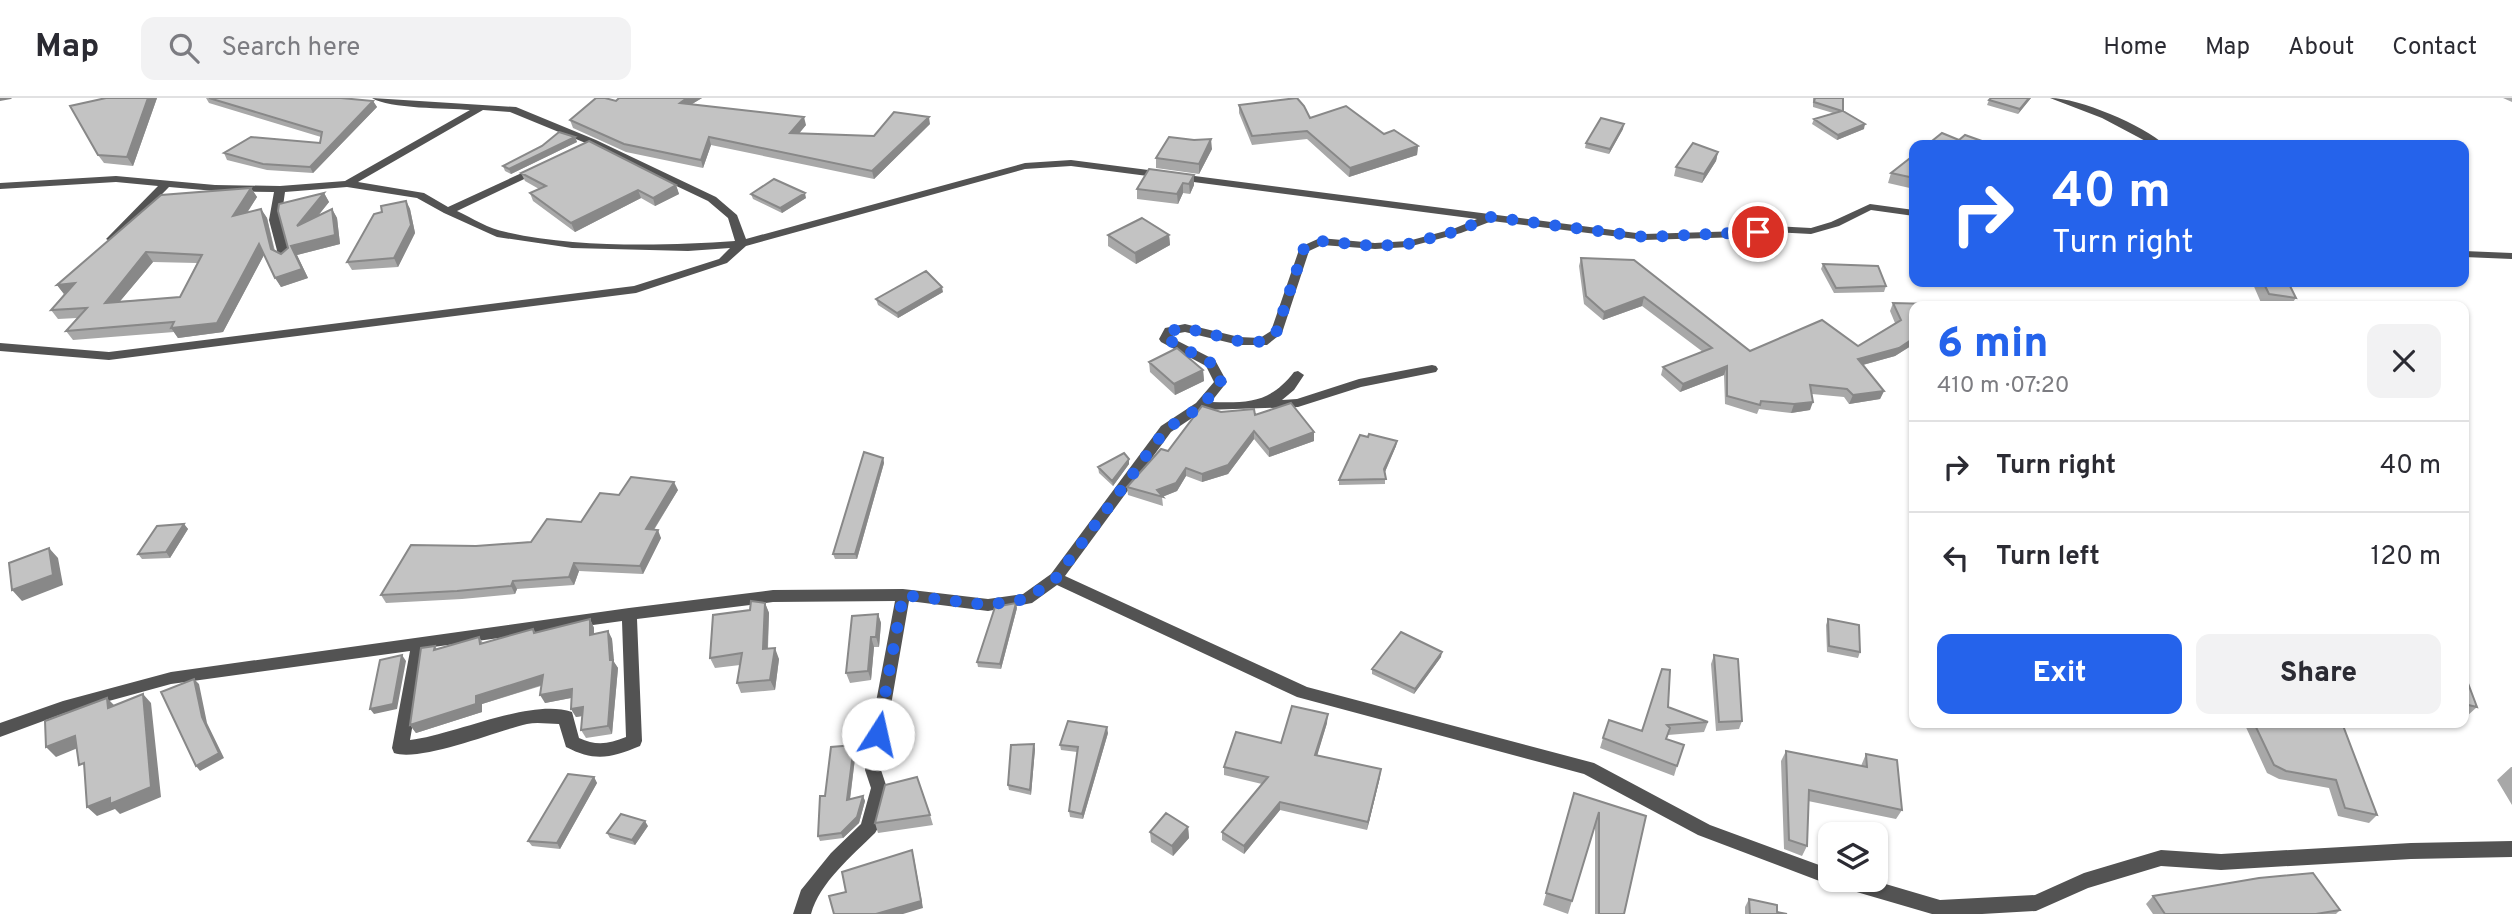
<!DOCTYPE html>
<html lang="en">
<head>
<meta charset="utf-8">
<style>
  body { margin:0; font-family:Overpass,sans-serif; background:#f2f2f3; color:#2b2b33; height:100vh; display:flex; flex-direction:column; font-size:26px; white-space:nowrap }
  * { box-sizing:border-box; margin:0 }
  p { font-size:23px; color:#7c7c81 }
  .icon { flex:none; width:38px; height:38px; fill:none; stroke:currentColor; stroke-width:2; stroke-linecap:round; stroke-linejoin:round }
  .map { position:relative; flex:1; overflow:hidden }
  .drawer { position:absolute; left:1909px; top:203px; width:560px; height:427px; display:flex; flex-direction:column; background:#fff; border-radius:14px; box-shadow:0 2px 5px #0004 }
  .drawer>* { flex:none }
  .banner { position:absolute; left:1909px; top:42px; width:560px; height:147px; border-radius:14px; box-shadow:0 2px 5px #0004; background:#2563eb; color:#fff; overflow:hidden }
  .tools { position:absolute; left:1818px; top:724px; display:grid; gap:14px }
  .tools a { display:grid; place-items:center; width:70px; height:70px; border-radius:14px; background:#fff; box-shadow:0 2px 5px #0004; font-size:35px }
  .pin { position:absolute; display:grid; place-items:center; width:60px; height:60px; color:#fff; margin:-30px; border:4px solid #fff; border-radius:50%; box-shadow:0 2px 7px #0007 }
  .me { position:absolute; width:77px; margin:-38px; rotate:10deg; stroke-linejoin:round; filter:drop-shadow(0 0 5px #0008) }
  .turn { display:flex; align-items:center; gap:24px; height:147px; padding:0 28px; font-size:32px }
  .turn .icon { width:91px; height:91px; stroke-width:2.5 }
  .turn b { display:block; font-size:49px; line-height:60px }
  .round { display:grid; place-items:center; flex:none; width:74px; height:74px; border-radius:14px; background:#f2f2f3 }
  .headline { display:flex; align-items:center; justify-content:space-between; height:119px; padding:0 28px }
  h1 { font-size:42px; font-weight:800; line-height:52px; color:#2563eb }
  .button { display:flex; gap:14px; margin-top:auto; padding:14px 28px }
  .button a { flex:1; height:80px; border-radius:14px; background:#2563eb; color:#fff; font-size:28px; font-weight:800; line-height:80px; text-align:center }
  .button a+a { background:#f2f2f3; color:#2b2b33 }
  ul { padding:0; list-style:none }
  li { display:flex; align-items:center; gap:21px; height:91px; padding:0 28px; border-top:2px solid #e1e1e2 }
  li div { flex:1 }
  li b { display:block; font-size:26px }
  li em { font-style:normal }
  header { display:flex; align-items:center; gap:42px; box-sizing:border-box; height:98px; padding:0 35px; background:#fff; border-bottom:2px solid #e1e1e2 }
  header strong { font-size:33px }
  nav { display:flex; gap:38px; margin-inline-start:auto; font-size:24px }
  .search { width:490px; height:63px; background:#f2f2f3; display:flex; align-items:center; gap:18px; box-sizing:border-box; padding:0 24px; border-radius:14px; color:#7c7c81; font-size:26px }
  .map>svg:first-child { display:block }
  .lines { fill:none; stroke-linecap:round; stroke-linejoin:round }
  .street { fill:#535353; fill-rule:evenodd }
  .wall { fill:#a8a8a8; fill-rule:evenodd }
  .shaded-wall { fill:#888 }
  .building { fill:#c3c3c3; stroke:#888; stroke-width:2; fill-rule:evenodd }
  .route { stroke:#2563eb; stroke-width:12; stroke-dasharray:0 21.6 }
</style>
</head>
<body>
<header>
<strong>Map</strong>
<div class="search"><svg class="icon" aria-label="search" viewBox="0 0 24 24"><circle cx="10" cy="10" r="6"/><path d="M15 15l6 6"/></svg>Search here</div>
<nav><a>Home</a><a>Map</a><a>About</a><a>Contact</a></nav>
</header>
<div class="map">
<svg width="2512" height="816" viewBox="0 0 2512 816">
  <rect width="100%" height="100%" fill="#fff"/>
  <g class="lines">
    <path class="street" d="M372,0l144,9 80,33 120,57 21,18 9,24 279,-76 46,-3 573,74 97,-3 34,-5 36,2 20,-6 39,-18 44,6v6l-43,-6 -32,16 -28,8 -36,-2 -34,5 -97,3 -152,-19 -31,12 -53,14 -33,2 -53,-4 -13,6 -27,82 -15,12h-28l-54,-13 -11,2 -2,4 43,22 12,22 -16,20c37,1 59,1 83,-30l4,-1 6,4 -10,15 -12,10 15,-1 62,-20 73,-14 4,1 2,3 -2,3 -75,15 -63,20 -94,3 -33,22 -106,144 242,111 287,76 116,62 120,44v11h42l68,20 95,-5 49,-22 77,-23 60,4 190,-11 101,-2v16l-101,2 -190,11 -60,-4 -73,22 -52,23 -54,3h-50l-89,-26 -8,-5 -5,2 -132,-50 -114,-61 -287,-77 -240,-112 -25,18 -44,8 -79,-10 -23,133 -5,36 6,18 -9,40 -3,5c-23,23 -55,49 -64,81h-18l8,-24 30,-37 30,-29 10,-36 -6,-18 5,-36 25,-133 -122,1 -136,17 5,122 -2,5c-29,12 -45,16 -74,1l-7,-23c-10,0 -22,-2 -32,0 -31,7 -106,38 -133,29l-2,-5 18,-97 -239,33 -106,29 -65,24v-14l63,-22 108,-29 458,-64 144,-18 130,-1 85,10 35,-5 28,-20 110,-148 35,-23 18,-21 -8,-16 -45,-24 -2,-3 6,-11 20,-4 54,13 21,1 11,-7 29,-84 20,-9 55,5 33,-2 45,-12 24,-10 -406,-53 -46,3 -279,77 -19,17 -91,30 -527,67 -109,-9v-8l109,9 525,-66 85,-27 11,-11 -42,3 -116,-3 -75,-11 -53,-24 -27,-15 -70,-11 -62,5 -4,28 10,38 -6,3 -6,-3 -10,-38 5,-28 -59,-1 -46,-4 -53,54 -4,1 -6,-3 2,-2 50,-51 -42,-4 -116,7v-6l116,-7 99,9 65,1 65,-5 125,-71c-23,-2 -81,-1 -98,-12zM483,12l27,2 78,32 120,57 20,17 7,23c-71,5 -159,7 -229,-9 -17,-3 -34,-14 -49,-21l84,-40 1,-2 -5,-3 -89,41 -24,-14 -66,-11zM622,523l4,116c-17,7 -30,9 -47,1l-7,-26c-42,-14 -117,23 -162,28l16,-92z
      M2050,0c29,0 93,27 115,47h-12l-51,-27z
      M2464,153l48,2v6l-48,-2z"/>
  </g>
  <path class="wall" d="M106,0h51l-24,68 -29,-3 -6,-8z
    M206,0h135l32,3 4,6 -64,66 -46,-3 -40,-10 -3,-7 96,-10 1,-6 -112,-34z
    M619,0h83l-10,6 114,21 -7,8 75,3 56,-12 -56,55 -163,-34 -8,23 -77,-16 -53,-24 -3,-8 46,-19z
    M1813,0h30v13l21,18 -27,11 -25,-16 2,-5 19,-6 -20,-6z
    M2031,0l-13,16 -31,-9 2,-5z
    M2503,0h9v4z
    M1239,7l145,29 34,12 -1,9 -68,22 -42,-38 -55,6 -13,-32z
    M1623,31l-14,25 -24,-6 1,-5z
    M575,39l2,5 -66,32 -6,-3 -2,-5z
    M1212,51l-13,25 -43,-6v-10z
    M1718,54l-2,9 -14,22 -28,-7 2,-9z
    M1914,57v34l-26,-6 3,-10z
    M521,75l155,12 3,9 -24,12 -14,-8 -66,34 -42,-31 -3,-8 9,-4 -14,-8z
    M1194,77v10l-4,9 -7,-1 -5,11 -41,-5v-10z
    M251,90l6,9 -10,16 14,-4 6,9 8,33 6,3 7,-6 36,-55 5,9 -11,14 14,-7 5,9 3,26 -43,11 11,23 -27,9 -17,-32 -41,77 -45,6 -4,-6 -101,8 -7,-9 11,-13 -19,1 -7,-9 13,-16 -7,-9zM153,164l44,1 -17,34 -60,4z
    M751,96l55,4 -24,15 -29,-14z
    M406,103l4,8 5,24 -17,34 -46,3 -5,-8 35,-50z
    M1108,137h61l1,10 -34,19 -28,-18z
    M1581,160l169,93 108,-5 37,-23 -5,-12 3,-8 21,3v38l-19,12 -32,9 21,26 -4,8 -31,5 -5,-7 -32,-3 -2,16 -19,3 -32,-4 -2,5 -32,-10 -1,-29 -44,17 -19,-17 2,-8 40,-15 -61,-46 -39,14 -19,-16 -5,-38z
    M1823,166l63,22 -2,6 -50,1 -13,-24z
    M2252,184h36l8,16 -6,8h-16l-12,-1z
    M943,194l-45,26 -20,-13 -2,-6z
    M1149,264l54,8 1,11 -29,14 -25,-23z
    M1255,317l59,17v9l-45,16 -15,-18 -26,35 -26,8 -16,-6 -9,15 -15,6 1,9 -35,-11 -1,-8 41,-36z
    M1368,339l29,4 -1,5 -11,26v12l-46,1v-5z
    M883,360l1,5 -27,96h-22l-2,-5z
    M1129,361v5l-16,22 -14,-13 -1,-6z
    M678,392l-24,40 7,8 -18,36 -64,-3 -5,14 -57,4 -2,5 -53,5 -76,4 -5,-8 95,-49 55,-4 50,-20 38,-27z
    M184,426l4,5 -18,29 -28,1 -4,-5z
    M765,505l4,10 -1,36 11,10 -4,31 -34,3 -4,-10 3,-18 -25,3 -5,-10 40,-48z
    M1017,510l-16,61 -23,-2 -1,-5z
    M878,516l3,9 -2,24h-5l-3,33 -21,3 -4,-10z
    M590,521l4,9v6l14,-3 4,8 2,23 4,6 -6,66 -26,4 -5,-8 1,-14 -6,1 -5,-8v-11l-26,5 -4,-17 -59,18v8l-66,21 -6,-8 25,-79 2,3 42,-12 4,6 50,-14 3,4z
    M1828,521l32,33 -2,6 -31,-6 -1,-27z
    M1714,557l28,66 -3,8 -23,2 -5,-67z
    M1441,559l-27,37 -42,-20v-5z
    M2464,580l13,29 -11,10h-2z
    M1668,609l40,15 -4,10 -36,3 -2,4 11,27 -3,10 -74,-28 3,-10 39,-7z
    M1327,625l-10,32 63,22 -13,53 -87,-20 -36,44 -22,-14v-8l40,-48 -38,-9v-8z
    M2244,625h98l35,92 -8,8 -31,-7 -9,-28 -50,-9 -12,-6z
    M1108,635l-25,86 -13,-2 -1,-6 8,-59 -16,-2 -1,-5z
    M1035,651l-4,46 -22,-5 -1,-5z
    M856,652l-6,50 13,-4 2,5 -6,22 -16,15 -23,3 -2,-5 7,-40z
    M1786,653l75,15 5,-12 36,56 -6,9 -88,-18 -1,45 -5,10 -18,-7 -3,-88z
    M2511,669h1v38l-15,-25z
    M594,679l3,6 -37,66 -28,-3 -4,-5z
    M1574,695l72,23 -22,98h-29v-88l-27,88 -25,-9z
    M930,717l3,10 -55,8 -3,-10z
    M648,728l-13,19 -25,-7 -3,-5z
    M1188,729l1,11 -16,18 -22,-14 -1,-10z
    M2153,798l187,14 -4,4h-183l-7,-10z
    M1749,801l28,13 10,2h-42v-7z"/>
  <path class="shaded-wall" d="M0,0h12l-1,1 -11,2z
    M148,0h9l-24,68 -6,-9z
    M687,0h15l-20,12 -2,-7z
    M2029,0h2l-13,16 2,-5z
    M373,3l4,6 -64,66 -3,-6z
    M804,19l2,8 -13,16 -3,-8z
    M929,19l1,7 -56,55 -2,-8z
    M1624,26l-1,5 -14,25 1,-5z
    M1865,26l-1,5 -27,11 1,-5z
    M575,39l2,5 -66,32 -2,-5z
    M709,39l2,8 -8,23 -2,-8z
    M1211,41l1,10 -13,25v-10z
    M1418,48l-1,9 -68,22 1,-9z
    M1718,54l-2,9 -14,22 2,-9z
    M1194,77v10l-4,9 -1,-10z
    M1183,85v10l-5,11 -1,-10z
    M676,87l3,9 -24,12 -2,-8z
    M251,90l6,9 -18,28 -6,-9z
    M638,92l3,8 -66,34 -4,-9z
    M324,95l5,9 -27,33 -5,-9z
    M805,95l1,5 -24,15 -2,-5z
    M406,103l4,8 5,24 -17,34 -4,-9z
    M261,111l6,9 9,41 -5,-10z
    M332,111l5,9 3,26 -43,11 11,23 -27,9 -6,-9 16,-32z
    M1169,137l1,10 -34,19 -1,-11z
    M259,146l6,9 -42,79 -45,6 -7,-10z
    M146,154l7,10 -42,50 -6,-9z
    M75,185l-11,11 -7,-9z
    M942,189l1,5 -45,26 -1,-5z
    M1644,199l-2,9 -39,14 1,-8z
    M1914,240v6l-19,12 -40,11 3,-8z
    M1727,268l-3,9 -44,17 3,-8z
    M1203,272l1,11 -29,14 -1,-11z
    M1884,293l-4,8 -31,5 4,-9z
    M1813,304l-3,8 -19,3 3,-9z
    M1254,333v8l-26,35 -26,8v-8z
    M1314,334v9l-45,16v-8z
    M1397,343l-1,5 -12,28v-5z
    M883,360l1,5 -27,96 -2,-5z
    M1129,361v5l-16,22 -1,-5z
    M1186,370v8l-9,15 -15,6 -5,-7z
    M674,384l4,8 -29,47 -3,-8z
    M184,426l4,5 -18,29 -4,-6z
    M658,432l3,8 -18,36 -3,-8z
    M49,450l9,10 5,27 -41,16 -10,-11z
    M574,465l5,8 -5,14 -5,-8z
    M513,483l4,8 -2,5 -4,-8z
    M765,505l4,10 -2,47 -4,-11z
    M1016,505l1,5 -16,61 -1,-5z
    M878,516l3,9 -2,24 -3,-10z
    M590,521l4,9v16l-4,-9z
    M608,533l4,8 2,23 4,6 -6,66 -4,-8 2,-66z
    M871,539l3,10 -3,33 -3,-9z
    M775,550l4,11 -4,31 -5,-10z
    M1442,554l-1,5 -27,37 1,-5z
    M402,557l4,6 -9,48 -23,5 -4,-5z
    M543,577l5,8 -66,21v8l-66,21 -6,-8 66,-29z
    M194,581l5,5 8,39 17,35 -24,13 -4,-5 6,-49z
    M572,591l4,8 -31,6 -5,-8z
    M143,596l8,9 10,94 -41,17 -5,-5 -18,7 -10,-9z
    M107,600l9,9 -8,1z
    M583,609l5,8 -12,2 -5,-8z
    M1328,616l-1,9 -12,40v-8z
    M1107,629l1,6 -25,86 -1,-5z
    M75,638l10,9 -29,12 -10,-10z
    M1034,646l1,5 -4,46 -1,-5z
    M854,647l2,5 -7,56 -2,-6z
    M1381,671l-1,8 -13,53 1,-8z
    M594,679l3,6 -37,66 -3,-6z
    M863,698l2,5 -6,22 -16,15 -2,-5z
    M1280,704v8l-36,44v-8z
    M645,723l3,5 -13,19 -3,-5z
    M1188,729l1,11 -16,18 -1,-10z
    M912,752l2,8 9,50 -20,6h-27z"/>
  <path class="building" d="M106,0h42l-21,59 -29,-2 -28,-49z
    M209,0h132l32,3 -63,66 -47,-3 -39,-11 27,-16 69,6 2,-11z
    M596,0h9l11,3 3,-3h68l-7,5 124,14 -14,16 84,3 20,-24 35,5 -57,54 -163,-34 -8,23 -77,-16 -54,-24z
    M1297,0l7,8 6,12 36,-12 38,28 10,-4 24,16 -68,22 -43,-37 -55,5 -13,-31z
    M1815,0h28v13l22,13 -27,11 -24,-16 28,-8 -28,-9z
    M1991,0h38l-9,11 -31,-9z
    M1601,20l23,6 -14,25 -24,-6z
    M559,34l16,5 -66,32 -6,-3 39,-20z
    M1942,35l17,7 6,-5 28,10h-66z
    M1169,39l25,3 17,-1 -12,25 -43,-6z
    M589,43l87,44 -23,13 -15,-8 -67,33 -41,-30 16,-7 -25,-13z
    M1693,45l25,9 -14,22 -28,-7z
    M1914,57v23l-23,-5z
    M1149,71l45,6 -5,9 -6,-1 -6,11 -40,-5z
    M774,81l31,14 -25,15 -29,-14z
    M251,90l-18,28 28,-7 10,40 10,5 7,-6 -10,-37 1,-7 45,-11 -27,33 35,-17 3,26 -44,11 11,23 -27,9 -16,-34 -42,79 -46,5 3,-6 -108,9 21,-23 -36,2 24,-27 -18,2 104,-90zM146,154l56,3 -22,42 -75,6z
    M406,103l5,24 -17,33 -47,4 27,-48 8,-2 -1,-6z
    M1142,120l27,17 -34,18 -27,-18z
    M1581,160l53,2 116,91 72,-31 36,26 43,-26 -8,-17 39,1 1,2h-19v32l-15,10 -41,11 26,32 -31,4 -6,-6 -37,-4 3,17 -19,2 -33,-3 -1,4 -33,-9v-30l-44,18 -20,-17 49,-19 -68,-51 -40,15 -18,-16z
    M1823,166l55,2 8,20 -50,2z
    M926,173l16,16 -45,26 -21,-14z
    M2263,184h25l8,16 -27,-4z
    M1177,250l26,22 -29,14 -25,-22z
    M1291,305l23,29 -45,17 -15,-18 -26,34 -26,9 -16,-6 -10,15 -19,7 6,7 -36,-10 34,-38 7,2 34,-45 19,6 33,-3 1,6z
    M1369,336l28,7 -13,28 2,10 -47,1 21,-45 8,2z
    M864,354l19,6 -28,96h-22z
    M1124,355l5,6 -17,22 -14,-14z
    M631,379l43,5 -28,47 12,1 -18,36 -66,-3 -5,14 -56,4 -2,5 -54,5 -76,4 30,-50 65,1 55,-4 16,-23 34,3 19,-29 19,2z
    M184,426l-18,28 -28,2 19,-28z
    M49,450l4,27 -41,15 -3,-27z
    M751,503l14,2 -2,46 12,-1 -5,32 -33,3 5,-30 -32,5 3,-43 37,-5z
    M1016,505l-16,61 -23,-2 18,-55z
    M878,516l-2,23h-5l-3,34 -22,2 6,-57z
    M590,521v16l18,-4 2,29h3l-5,66 -27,4 2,-23 -12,2 1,-20 -32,6 3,-20 -67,21v8l-66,21 11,-77 14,-2 -1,4 45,-13 1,7 53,-15 1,4z
    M1828,521l31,6 1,27 -31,-6z
    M1401,534l41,20 -27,37 -43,-20z
    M402,557l-9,49 -23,5 10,-49z
    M1714,557l24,4 4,62 -23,1z
    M1662,571l8,1 -2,37 40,15 -41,3 3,3 -4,11 18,6 -7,21 -74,-28 6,-18 33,11z
    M2464,580h2l11,29 -13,-3z
    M194,581l8,38 17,36 -23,13 -35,-74z
    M143,596l8,93 -41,17v-6l-23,9 -3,-44 -5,2 -4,-29 -29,11 -1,-26 62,-23 1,10z
    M1292,608l36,8 -13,41 66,14 -13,53 -88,-20 -36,44 -22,-14 46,-55 -44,-10 12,-35 45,11z
    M1068,623l39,6 -25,87 -13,-3 9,-64 -18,-2z
    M2254,625h88l35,92 -32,-7 -9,-28 -50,-9 -12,-6z
    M1034,646l-4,46 -22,-5 3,-40z
    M854,647l-7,55 16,-4 -6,21 -16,16 -23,3 2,-40h5l6,-49z
    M1786,653l81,16 -1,-13 31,6 5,50 -93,-20 -2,56 -18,-6z
    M568,676l26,3 -37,66 -29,-2z
    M917,679l13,38 -55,8 10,-38z
    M1574,695l72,23 -22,98h-25v-102l-27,89 -26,-8z
    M1166,715l22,14 -16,19 -22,-14z
    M621,716l24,7 -13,19 -25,-7z
    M912,752l9,51 -45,13h-42l-5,-18 17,-4 -4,-20z
    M2313,775l27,37 -24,4h-151l-12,-18 106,-18z
    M1749,801l28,6v7l10,2h-37z"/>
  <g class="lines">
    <path class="route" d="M878,636l25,-139 85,10 39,-6 29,-21 110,-149 36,-23 19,-24 -10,-19 -46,-25 4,-7 16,-3 54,13 24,1 13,-9 28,-85 16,-7 55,5 33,-2 49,-13 34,-14 153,20 114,-5"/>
  </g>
</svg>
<div class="tools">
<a><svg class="icon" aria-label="layers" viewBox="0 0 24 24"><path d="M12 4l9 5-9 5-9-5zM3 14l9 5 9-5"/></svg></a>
</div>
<div class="pin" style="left:1758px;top:134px;background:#d93025"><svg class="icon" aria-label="arrive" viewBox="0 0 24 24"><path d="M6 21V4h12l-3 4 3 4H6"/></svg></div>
<svg class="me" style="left:878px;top:636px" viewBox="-20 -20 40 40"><circle r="19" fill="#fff"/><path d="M0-13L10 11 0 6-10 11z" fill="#2563eb"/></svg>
<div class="banner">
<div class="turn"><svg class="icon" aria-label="right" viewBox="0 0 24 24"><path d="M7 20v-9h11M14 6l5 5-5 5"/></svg><div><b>40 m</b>Turn right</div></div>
</div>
<section class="drawer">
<div class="headline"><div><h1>6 min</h1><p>410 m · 07:20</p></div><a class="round"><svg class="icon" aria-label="close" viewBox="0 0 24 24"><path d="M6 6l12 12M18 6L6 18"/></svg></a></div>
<ul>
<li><svg class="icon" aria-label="right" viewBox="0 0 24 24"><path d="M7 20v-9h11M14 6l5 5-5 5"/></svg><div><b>Turn right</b></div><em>40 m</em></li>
<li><svg class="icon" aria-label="left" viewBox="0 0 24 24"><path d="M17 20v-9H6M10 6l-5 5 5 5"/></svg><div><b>Turn left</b></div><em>120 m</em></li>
</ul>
<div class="button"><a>Exit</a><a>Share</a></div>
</section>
</div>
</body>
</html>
